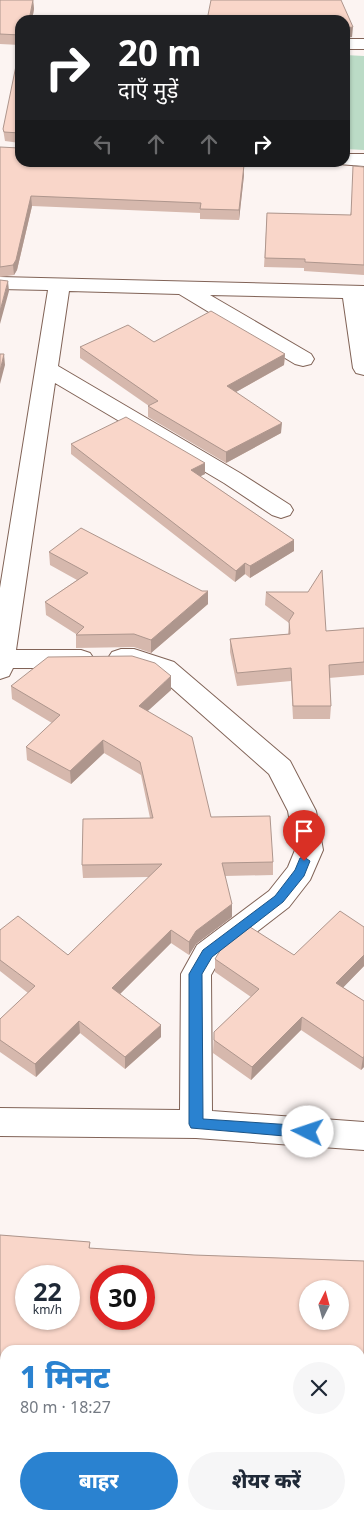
<!DOCTYPE html>
<html lang="hi">
<head>
<meta charset="utf-8">
<style>
  body { margin:0; font-family:"Noto Sans","Noto Sans Devanagari",sans-serif; background:#f6f6f7; color:#1f2937; height:100vh; display:flex; flex-direction:column; font-size:19px; white-space:nowrap }
  * { box-sizing:border-box; margin:0 }
  p { font-size:16px; color:#747a83 }
  .icon { flex:none; width:28px; height:28px; fill:none; stroke:currentColor; stroke-width:2; stroke-linecap:round; stroke-linejoin:round }
  .map { position:relative; flex:1; overflow:hidden }
  .side { position:absolute; left:0px; top:1345px; width:365px; height:175px; display:flex; flex-direction:column; background:#fff; border-radius:15px 15px 0 0; box-shadow:0 1px 4px #0004 }
  .side>* { flex:none }
  .guide { position:absolute; left:15px; top:15px; width:335px; height:152px; border-radius:15px; box-shadow:0 1px 4px #0004; background:#202124; color:#fff; overflow:hidden }
  .needle { width:32px; rotate:6deg }
  .buttons { position:absolute; left:299px; top:1280px; display:grid; gap:10px }
  .buttons a { display:grid; place-items:center; width:50px; height:50px; border-radius:50%; background:#fff; box-shadow:0 1px 4px #0004; font-size:25px }
  .speed { position:absolute; left:15px; top:1265px; display:flex; gap:10px; font-size:25px; font-weight:700; text-align:center }
  .speed>* { display:grid; place-content:center; width:65px; height:65px; border-radius:50%; background:#fff; box-shadow:0 1px 4px #0004; line-height:1 }
  .speed small { font-size:12px; font-weight:400 }
  .speed .limit { border:8px solid #d22; background:#fff; color:#111 }
  .pin { position:absolute; display:grid; place-items:center; width:42px; height:42px; color:#fff; margin:-51px -21px; border-radius:50% 50% 50% 0; rotate:-45deg; box-shadow:0 0 5px #0007 }
  .pin .icon { rotate:45deg }
  .me { position:absolute; width:55px; margin:-28px; rotate:274deg; stroke-linejoin:round; filter:drop-shadow(0 0 4px #0008) }
  .turn { display:flex; align-items:center; gap:18px; height:105px; padding:0 20px; font-size:22px }
  .turn .icon { width:65px; height:65px; stroke-width:2.5 }
  .turn b { display:block; font-size:35px; line-height:42px }
  .lanes { display:flex; align-items:center; height:48px; padding:0 20px; background:#0003; justify-content:center; gap:25px; direction:ltr }
  .lanes .off { opacity:.35 }
  .round { display:grid; place-items:center; flex:none; width:52px; height:52px; border-radius:26px; background:#f6f6f7 }
  .head { display:flex; align-items:center; justify-content:space-between; height:85px; padding:0 20px }
  h1 { font-size:30px; font-weight:800; line-height:38px; color:#2a82d0 }
  .action { display:flex; gap:10px; margin-top:auto; padding:10px 20px }
  .action a { flex:1; height:58px; border-radius:30px; background:#2a82d0; color:#fff; font-size:20px; font-weight:800; line-height:58px; text-align:center }
  .action a+a { background:#f6f6f7; color:#1f2937 }
  .map>svg:first-child { display:block }
  .green { fill:#bbdbc6 }
  .lines { fill:none; stroke-linecap:round; stroke-linejoin:round }
  .minor-casing { stroke:#816357; stroke-width:2 }
  .minor { fill:#fff; fill-rule:evenodd }
  .wall { fill:#d6b8ad }
  .shaded-wall { fill:#ae968d }
  .building { fill:#f9d6c9; stroke:#ae968d; fill-rule:evenodd }
  .route { fill:#2a82d0; stroke:#1b5487 }
</style>
</head>
<body>
<div class="map">
<svg width="364" height="1520" viewBox="0 0 364 1520">
  <rect width="100%" height="100%" fill="#fcf4f2"/>
  <path class="green" d="M345,55l19,1v94l-19,-1z"/>
  <g class="lines">
    <g class="minor-casing">
      <path id="minor" d="M345,39h19v10h-19z
        M345,154h19v12l-26,-2 -1,-2h8z
        M0,277l364,9v89l-8,-2 -3,-5 -10,-70 -133,-3 101,59 3,5 -3,5 -8,2 -8,-2 -116,-70 -110,-3 -11,75 182,107 50,32 3,5 -3,5 -9,3 -9,-3 -48,-32 -169,-100 -39,267h65l9,3 4,6 -4,6 -9,3h-68l-4,8 -9,3v-91l48,-298 -48,-1z
        M121,649h13l40,13 116,99 26,50 7,39 -13,30 -21,27 -70,54 -8,14 1,136 152,11v28l-168,-12 -196,-2v-28l180,2 1,-136 16,-29 72,-54 19,-24 7,-17 -7,-39 -19,-37 -113,-100 -23,-7 -21,-3 -4,-6 4,-6z
        M0,1431h5v36h-5z
        M360,1449h4v36h-4z"/>
    </g>
    <use href="#minor" class="minor"/>
  </g>
  <path class="wall" d="M0,0h33l1,9 -2,11h-12v25l-20,-1z
    M20,56v87l-15,-2 -2,-12z
    M0,147l20,15h184v2l40,11 -5,45 -39,-1v-6l-168,-7 -15,64 -3,5 -14,2z
    M364,167v108l-60,-4v-3l-40,-1 3,-54 83,2z
    M154,342l131,12 -1,11 -48,27 45,41 -55,30 -78,-46v-11h1l-69,-48v-11z
    M71,444l134,19v11l-5,2 94,64v11l-44,27 -5,-4 -10,8 -164,-128z
    M49,552l153,39h6v13l-57,49 -17,-6 -58,1v-14l-30,-19 -1,-13 32,-22 -27,-15z
    M266,592l60,39 38,-3v47l-35,3 2,28 -1,13h-37l-2,-38 -54,5 -7,-34v-13l58,-5 1,-11 -24,-18z
    M11,686l160,4 -24,21 64,106 62,45v13l-48,1 7,41 -36,27 -7,11 -18,-12 -51,51 41,43 -36,32 -45,-36 -44,44 -36,-25v-33l28,-26 -28,-22v-41l68,25 81,-78 -66,1 -1,-13 68,-47 -9,-43 -37,-22 -33,31 -44,-24 -1,-13 26,-24 -40,-24z
    M364,927v39l-21,21 21,14v66l-3,3 -60,-40 -50,50 -38,-27 1,-21 37,-35 -36,-25v-13l79,-4z
    M0,1235l90,7v6l104,7 170,6v160h-4v-71h-355v56h-5z"/>
  <path class="shaded-wall" d="M33,0l1,9 -2,11h-3z
    M353,27l-1,10 -7,1v-10z
    M244,165v10l-5,45v-10z
    M31,196l1,10 -15,64 -3,5 -1,-10z
    M8,281l1,10 -9,33v-13z
    M4,354l1,11 -5,19v-13z
    M285,354l-1,11 -57,32v-11z
    M282,423l-1,10 -55,30v-11z
    M205,463v11l-14,7v-11z
    M294,540v11l-44,27v-12z
    M245,563v11l-10,8 1,-11z
    M208,591v13l-57,49v-13z
    M171,676v14l-32,29v-13z
    M103,740l1,13 -33,31 -1,-13z
    M232,904v13l-36,27 -7,11v-13l7,-11z
    M171,930v13l-58,58 -1,-13z
    M364,955v11l-29,30 1,-13z
    M302,1017l-1,13 -50,50 1,-13z
    M79,1021l1,12 -44,44 -1,-13z
    M161,1025v12l-36,32v-12z
    M364,1056v11l-3,3 2,-12z"/>
  <path class="building" d="M0,0h33l-4,20h-9v15l-20,-1z
    M211,0h130l12,27 -8,1v-8h-138z
    M18,56h2v77l-16,-1 -1,-3z
    M0,147l19,1h1v14h183v2l41,1 -5,45 -39,-1 1,-6 -170,-7 -15,64 -3,5 -13,2z
    M353,166l11,1v98l-59,-3v-3l-40,-1 2,-45 84,2z
    M0,280l8,1 -8,30z
    M211,311l74,43 -58,32 55,37 -56,29 -78,-46 10,-5 -78,-54 48,-22 26,17z
    M0,354h4l-4,17z
    M126,417l79,46 -14,7 103,70 -44,26 -5,-3 -9,8 -165,-127z
    M81,528l121,63h6l-57,49 -17,-6 -58,1 8,-8 -39,-25 43,-29 -39,-21z
    M322,570l4,61 38,-3v34l-35,3 2,41h-38l-2,-38 -54,5 -7,-34 60,-5 -1,-13 5,-8 -28,-21h42z
    M132,656l23,7 16,13 -32,30 53,31 19,80 59,-1 3,46 -51,1 10,41 -36,27 -7,11 -18,-12 -59,58 49,37 -36,32 -46,-36 -44,43 -35,-24v-21l35,-33 -35,-26v-30l18,-14 50,39 94,-91 -80,1 1,-46 70,-1 -13,-56 -37,-22 -33,31 -44,-24 34,-32 -49,-29 37,-29z
    M340,911l24,16v28l-28,28 28,18v55l-1,2 -61,-41 -50,50 -38,-27v-8l45,-43 -44,-30 6,-10 29,-22 44,28z
    M0,1235l90,7 -1,6 105,7 170,6v148h-4v-59h-355v44h-5zM26,1276h43v43h-43zM101,1276h43v43h-43zM308,1289h32v32h-32z
    M0,1469h5v46h267v5h-272z"/>
  <path class="route" d="M304,857l6,4 -6,15 -21,26 -71,55 -10,17 1,145 105,7 5,2 2,4 -2,4 -5,2 -117,-10 -2,-4v-150l14,-24 72,-54 20,-26 5,-12z"/>
</svg>
<div class="buttons">
<a><svg class="needle" viewBox="-14 -14 28 28"><path d="M0-13l5 13h-10z" fill="#e53935"/><path d="M0 13l5-13h-10z" fill="#747a83"/></svg></a>
</div>
<div class="speed"><div>22<small>km/h</small></div><div class="limit">30</div></div>
<div class="pin" style="left:304px;top:861px;background:#d93025"><svg class="icon" aria-label="arrive" viewBox="0 0 24 24"><path d="M6 21V4h12l-3 4 3 4H6"/></svg></div>
<svg class="me" style="left:308px;top:1132px" viewBox="-20 -20 40 40"><circle r="19" fill="#fff"/><path d="M0-13L10 11 0 6-10 11z" fill="#2a82d0"/></svg>
<div class="guide">
<div class="turn"><svg class="icon" aria-label="right" viewBox="0 0 24 24"><path d="M7 20v-9h11M14 6l5 5-5 5"/></svg><div><b>20 m</b>दाएँ मुड़ें</div></div>
<div class="lanes"><svg class="icon off" aria-label="left" viewBox="0 0 24 24"><path d="M17 20v-9H6M10 6l-5 5 5 5"/></svg><svg class="icon off" aria-label="ahead" viewBox="0 0 24 24"><path d="M12 20V5M6 11l6-6 6 6"/></svg><svg class="icon off" aria-label="ahead" viewBox="0 0 24 24"><path d="M12 20V5M6 11l6-6 6 6"/></svg><svg class="icon" aria-label="right" viewBox="0 0 24 24"><path d="M7 20v-9h11M14 6l5 5-5 5"/></svg></div>
</div>
<section class="side">
<div class="head"><div><h1>1 मिनट</h1><p>80 m · 18:27</p></div><a class="round"><svg class="icon" aria-label="close" viewBox="0 0 24 24"><path d="M6 6l12 12M18 6L6 18"/></svg></a></div>
<div class="action"><a>बाहर</a><a>शेयर करें</a></div>
</section>
</div>
</body>
</html>
